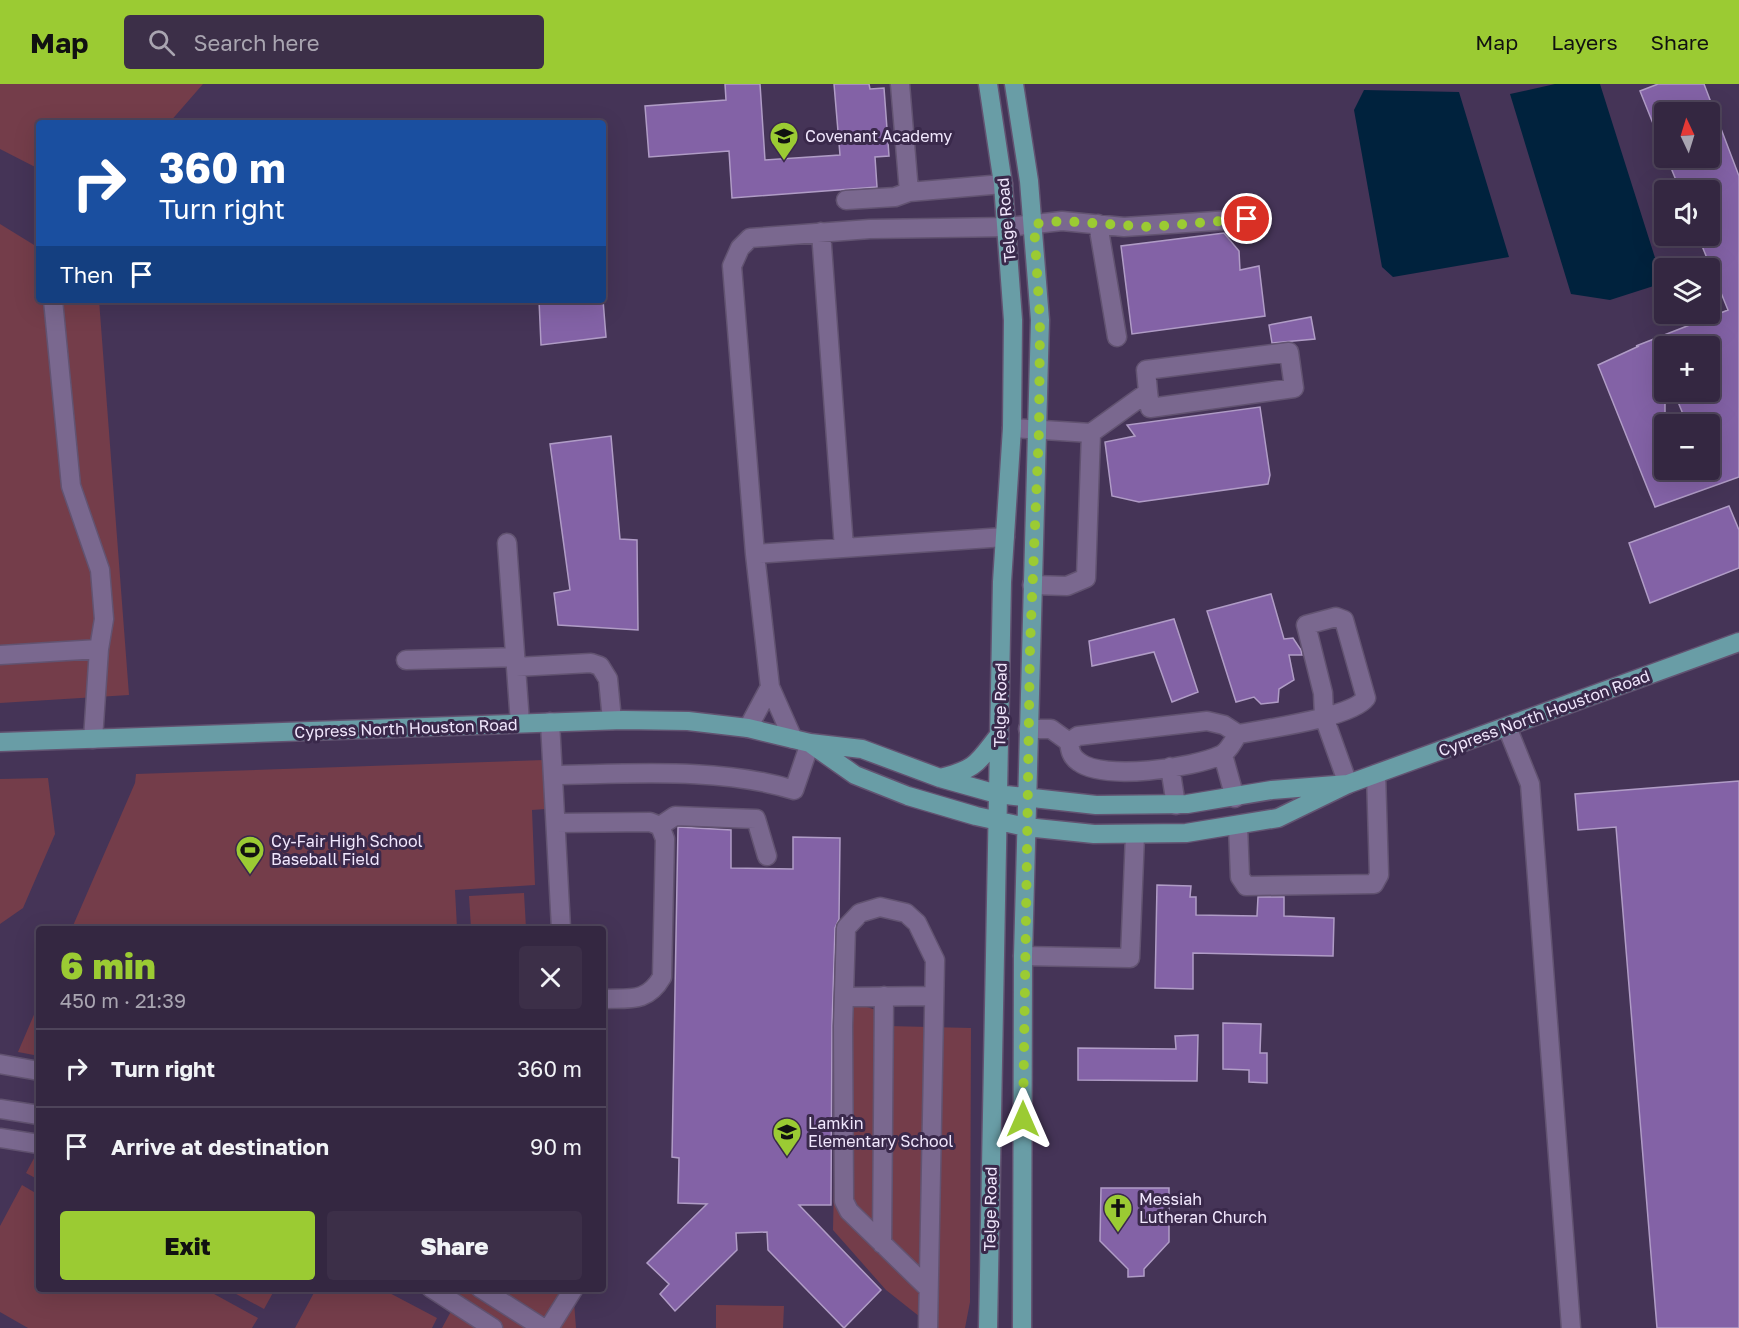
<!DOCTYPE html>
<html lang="en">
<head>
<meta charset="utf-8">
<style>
  body { margin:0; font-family:"Golos Text",sans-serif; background:#3c2f48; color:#f1f3f6; height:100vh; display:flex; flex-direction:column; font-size:22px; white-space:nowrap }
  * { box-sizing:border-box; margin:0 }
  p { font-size:20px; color:#a9a5b1 }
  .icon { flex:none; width:33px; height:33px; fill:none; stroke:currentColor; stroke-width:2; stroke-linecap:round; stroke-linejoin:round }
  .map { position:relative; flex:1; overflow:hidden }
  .side { position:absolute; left:36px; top:842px; width:570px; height:366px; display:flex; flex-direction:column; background:#342741; border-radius:6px; box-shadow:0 6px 24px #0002,0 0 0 2px #4e445a }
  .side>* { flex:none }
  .guide { position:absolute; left:36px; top:36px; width:570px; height:183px; border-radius:6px; box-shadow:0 6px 24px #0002,0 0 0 2px #4e445a; background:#1a4fa0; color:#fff; overflow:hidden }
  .needle { width:39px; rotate:356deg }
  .tools { position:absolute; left:1654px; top:18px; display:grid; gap:12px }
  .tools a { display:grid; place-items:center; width:66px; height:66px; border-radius:6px; background:#342741; box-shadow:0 6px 24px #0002,0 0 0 2px #4e445a; font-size:30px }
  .pin { position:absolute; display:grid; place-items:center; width:51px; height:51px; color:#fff; margin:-26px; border:3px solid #fff; border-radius:50%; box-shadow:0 2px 6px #0007 }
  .me { position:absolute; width:66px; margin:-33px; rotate:0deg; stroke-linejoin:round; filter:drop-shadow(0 0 4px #0008) }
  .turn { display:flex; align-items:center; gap:21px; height:126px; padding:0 24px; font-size:27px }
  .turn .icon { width:78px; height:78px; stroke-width:2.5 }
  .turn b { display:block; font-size:42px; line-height:51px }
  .then { display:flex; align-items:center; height:57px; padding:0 24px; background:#0003; gap:12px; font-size:22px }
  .round { display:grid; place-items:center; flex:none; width:63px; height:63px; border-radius:6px; background:#3c2f48 }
  .headline { display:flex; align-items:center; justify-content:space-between; height:102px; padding:0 24px }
  h1 { font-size:36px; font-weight:800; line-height:45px; color:#9bcb33 }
  .action { display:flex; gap:12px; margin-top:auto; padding:12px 24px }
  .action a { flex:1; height:69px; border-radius:6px; background:#9bcb33; color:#111; font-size:24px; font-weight:800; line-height:69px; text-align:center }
  .action a+a { background:#3c2f48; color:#f1f3f6 }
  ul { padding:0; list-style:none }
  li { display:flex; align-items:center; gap:18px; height:78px; padding:0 24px; border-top:2px solid #4e445a }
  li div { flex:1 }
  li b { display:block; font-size:22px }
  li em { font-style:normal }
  header { display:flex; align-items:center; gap:36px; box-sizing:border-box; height:84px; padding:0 30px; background:#9bcb33; color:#111 }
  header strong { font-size:28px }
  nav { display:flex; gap:33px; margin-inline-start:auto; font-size:21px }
  .search { width:420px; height:54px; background:#3c2f48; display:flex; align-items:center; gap:15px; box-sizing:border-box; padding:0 21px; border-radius:6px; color:#a9a5b1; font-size:22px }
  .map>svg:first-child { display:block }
  .green { fill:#743d4a }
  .water { fill:#00223d }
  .building { fill:#8362a6; stroke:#b09cc6; stroke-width:1.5; fill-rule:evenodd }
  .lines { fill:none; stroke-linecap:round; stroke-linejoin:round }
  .minor-casing { stroke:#625371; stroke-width:21 }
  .major-casing { stroke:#625371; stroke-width:21 }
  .minor { stroke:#7a688f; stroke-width:18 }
  .major { stroke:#699da6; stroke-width:18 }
  .route { stroke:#9bcb33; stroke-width:10; stroke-dasharray:0 18 }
  .labels { text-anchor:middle; stroke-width:6; stroke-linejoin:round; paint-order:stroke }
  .poi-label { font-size:16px; fill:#f1e7fd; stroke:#3a294b; text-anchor:start }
  .street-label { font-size:16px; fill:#f1e7fd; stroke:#3a294b }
</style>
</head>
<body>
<header>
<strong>Map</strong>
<div class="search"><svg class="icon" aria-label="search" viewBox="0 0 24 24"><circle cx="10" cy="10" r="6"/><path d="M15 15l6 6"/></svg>Search here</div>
<nav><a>Map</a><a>Layers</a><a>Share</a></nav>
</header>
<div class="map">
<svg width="1739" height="1244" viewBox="0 0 1739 1244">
  <rect width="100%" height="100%" fill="#453457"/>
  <path class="green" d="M0,0h203l-34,39h-130v46l-39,-20z
    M0,140l39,24v52h60l30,395 -129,8z
    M544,676l2,49 -14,1 3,75 -80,5 2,38h-385l63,-145 1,-9z
    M48,694l7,56 -32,74 -23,16v-145z
    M524,809l2,35h-55l-2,-32z
    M838,918l17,1 24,8 9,15 83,2 -1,274 -5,26h-31l-48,-38 -53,-60z
    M39,919v53l-21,-4z
    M39,1065v31l-13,-7z
    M22,1101l17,10v93l166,1 53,29 -6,10h-224l-28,-16v-86z
    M227,1205l48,-1v1l-11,20z
    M316,1205h66l55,29 -5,10h-137z
    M463,1205h110l3,39h-134z
    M716,1221l68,1 -1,22h-67z"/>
  <path class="water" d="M1555,0h45l63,199 -53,17 -39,-6 -61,-200z
    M1364,6l95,2 50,165 -116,20 -11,-10 -28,-157z"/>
  <path class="building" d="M725,0h35l5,76 75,-5 -6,-71h35l1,5 14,-1 5,68 -14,1 2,30 -145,11 -3,-47 -80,6 -4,-51 81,-6z
    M1658,0h46l35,92v301l-84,30 -57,-142 41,-19h-3l92,-36 -30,-74h12v-46h-30l-13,-32h43v-46h-45l-1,39 -24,-60zM1665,262h45v46h-36l13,32h23v46h-45z
    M1224,149l15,18 1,19 19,-4 6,50 -133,18 -11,-88z
    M539,216h64l3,37 -65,8z
    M1311,233l4,22 -43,4 -3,-18z
    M1260,323l10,68 -2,9 -129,18 -27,-6 -7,-54 30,-6 -8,-11z
    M611,352l9,103 17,1 1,90 -80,-5 -4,-32 16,-3 -20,-146z
    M1729,422l10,24v38l-89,35 -21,-60z
    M1271,510l13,45 9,-1 8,12 1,5h-13l5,25 -15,9 -1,13 -17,2 -7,-7 -18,5 -29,-91z
    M1174,535l24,73 -26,10 -18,-50 -62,14 -3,-25z
    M1739,697v547h-82l-41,-501 -38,3 -3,-36z
    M678,743l53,3v38l62,1v-32l47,1 -1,81 -4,9 -3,98 -1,179h-32l82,85 -37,38 -76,-78 -1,-18 -31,1 1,17 -62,61 -15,-17 9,-10 -22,-21 60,-59 -29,-1 1,-45 -7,-1z
    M1157,801l34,1 -1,11h6v18l61,1 1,-19h26v19l50,2 -1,38 -140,-3v36l-38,-1z
    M1223,939l38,1 -1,29h7v30l-18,-1v-12l-26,-1z
    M1198,951l-1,46 -119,-1v-32l98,1 -1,-13z
    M1101,1104h68v54l-25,27v7l-16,1v-8l-28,-28z"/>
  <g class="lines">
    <g class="minor-casing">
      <path id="minor" d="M900,0l9,108
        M846,116l49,-3 14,-5 94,-8
        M1098,140l19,113
        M821,148l23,316
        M53,216l18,186 29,84 4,49 -5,30 -6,90
        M1012,344l79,5 -5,145 -19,8 -35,-1
        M1091,349l57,-41 -2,-22 143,-18 5,36 -144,20 -2,-16
        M507,459l13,180
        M755,470l250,-17
        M0,571l99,-6
        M406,576l109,-3
        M516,583l75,-4 9,3 8,13 4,41
        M550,638l11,206
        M1507,643l23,57 41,544
        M748,644l22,-41
        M1028,645h23l18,13c1,8 2,15 10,20 25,19 114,6 142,-7 7,-3 13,-15 17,-21l-14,-9 -17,-4 -129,15 -9,6
        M1238,650c27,-5 113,-16 128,-36l-22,-78 -8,-3 -30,8 17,68 1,24 24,67
        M793,655l-23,-52 -15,-133 -23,-288 8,-18 10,-10 120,-9 138,-2 54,-6 62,6 123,-8
        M1223,671l12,43
        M1170,683l6,38
        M554,691c76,-1 167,-8 240,15l16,-47
        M556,739l94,-1 10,4 15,-10 81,3 11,37
        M1238,742l2,51 6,9 128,-2 5,-9 -3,-101
        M1023,872l107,2 5,-123
        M844,913l89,-1
        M603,915c27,-1 44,4 59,-22l3,-138 -5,-13
        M0,980l39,7
        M0,1025l39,6
        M0,1054l39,6
        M882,1160l2,-248
        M431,1204l62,40
        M480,1204l63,40
        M549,1244l25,-40
        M928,1244l7,-368 -18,-37 -11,-10 -26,-6 -20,6 -14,15 -3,98 1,175 5,10 79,77"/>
    </g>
    <g class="major-casing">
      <path id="major" d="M988,0l15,100 10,136 -1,108 -10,154 -14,746
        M1014,0l15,97 11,139 -17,636 -1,372
        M0,658l623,-22 65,1 60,7 62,15 52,6 78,29 57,16 99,11 91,-1 85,-14 76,-6
        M811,660l44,31 53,21 68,20 50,11 68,7 92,-1 92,-15 70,-34 391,-142
        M940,694c37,-9 37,-15 59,-43"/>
    </g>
    <use href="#minor" class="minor"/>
    <use href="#major" class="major"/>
  </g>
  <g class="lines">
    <path class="route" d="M1023,1035l7,-472 9,-217 1,-110 -6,-96 28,-3 87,6 98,-8"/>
  </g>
  <defs>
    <g id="school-pin" transform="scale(1.5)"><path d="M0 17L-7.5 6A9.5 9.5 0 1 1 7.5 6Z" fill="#9bcb33" stroke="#3a294b"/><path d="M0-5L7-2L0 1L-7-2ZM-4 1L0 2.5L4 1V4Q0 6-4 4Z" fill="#111"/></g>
    <g id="stadium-pin" transform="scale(1.5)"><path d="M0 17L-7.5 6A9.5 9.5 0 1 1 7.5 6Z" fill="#9bcb33" stroke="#3a294b"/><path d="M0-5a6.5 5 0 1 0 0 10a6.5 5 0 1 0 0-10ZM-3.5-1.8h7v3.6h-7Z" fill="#111"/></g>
    <g id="church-pin" transform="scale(1.5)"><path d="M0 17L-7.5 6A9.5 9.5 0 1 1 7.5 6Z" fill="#9bcb33" stroke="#3a294b"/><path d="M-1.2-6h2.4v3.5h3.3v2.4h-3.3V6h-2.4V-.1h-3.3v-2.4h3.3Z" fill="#111"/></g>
  </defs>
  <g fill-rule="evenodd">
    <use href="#school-pin" x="784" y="52"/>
    <use href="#stadium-pin" x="250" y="766"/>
    <use href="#school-pin" x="787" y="1048"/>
    <use href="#church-pin" x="1118" y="1124"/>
  </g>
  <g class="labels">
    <g class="poi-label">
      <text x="805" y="58">Covenant Academy</text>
      <text x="271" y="763">Cy-Fair High School<tspan x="271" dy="18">Baseball Field</tspan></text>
      <text x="808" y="1045">Lamkin<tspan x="808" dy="18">Elementary School</tspan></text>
      <text x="1139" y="1121">Messiah<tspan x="1139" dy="18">Lutheran Church</tspan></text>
    </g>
    <g class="street-label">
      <text transform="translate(1006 136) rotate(-95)" y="6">Telge Road</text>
      <text transform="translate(1000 621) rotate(-89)" y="6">Telge Road</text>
      <text transform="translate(1544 629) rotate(-20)" y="6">Cypress North Houston Road</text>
      <text transform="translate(406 644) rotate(-2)" y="6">Cypress North Houston Road</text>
      <text transform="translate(990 1125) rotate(-89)" y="6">Telge Road</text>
    </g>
  </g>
</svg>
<div class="tools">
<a><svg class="needle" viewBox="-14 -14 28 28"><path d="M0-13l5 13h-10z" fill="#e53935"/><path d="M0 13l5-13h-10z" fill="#a9a5b1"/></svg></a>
<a><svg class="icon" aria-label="sound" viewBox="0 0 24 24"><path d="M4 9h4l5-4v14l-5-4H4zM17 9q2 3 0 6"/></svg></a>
<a><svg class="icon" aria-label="layers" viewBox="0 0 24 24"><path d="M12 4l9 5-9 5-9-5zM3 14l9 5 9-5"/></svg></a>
<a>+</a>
<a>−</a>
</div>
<div class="pin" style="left:1247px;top:135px;background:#d93025"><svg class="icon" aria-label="arrive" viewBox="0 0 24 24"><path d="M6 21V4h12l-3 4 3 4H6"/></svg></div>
<svg class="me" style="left:1023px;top:1035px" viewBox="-20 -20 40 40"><path d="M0-17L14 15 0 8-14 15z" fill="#9bcb33" stroke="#fff" stroke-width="4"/></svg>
<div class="guide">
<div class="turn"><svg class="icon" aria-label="right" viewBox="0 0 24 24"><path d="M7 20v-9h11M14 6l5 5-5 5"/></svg><div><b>360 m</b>Turn right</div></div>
<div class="then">Then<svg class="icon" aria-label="arrive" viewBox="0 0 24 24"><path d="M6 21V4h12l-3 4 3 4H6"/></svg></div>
</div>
<section class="side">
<div class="headline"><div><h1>6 min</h1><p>450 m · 21:39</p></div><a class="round"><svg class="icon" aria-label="close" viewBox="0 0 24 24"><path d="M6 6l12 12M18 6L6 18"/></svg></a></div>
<ul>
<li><svg class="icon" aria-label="right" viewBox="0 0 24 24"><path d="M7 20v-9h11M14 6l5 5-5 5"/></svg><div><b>Turn right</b></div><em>360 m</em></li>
<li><svg class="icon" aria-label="arrive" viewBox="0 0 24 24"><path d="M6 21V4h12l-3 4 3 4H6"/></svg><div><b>Arrive at destination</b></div><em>90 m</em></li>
</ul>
<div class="action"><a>Exit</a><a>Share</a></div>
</section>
</div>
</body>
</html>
